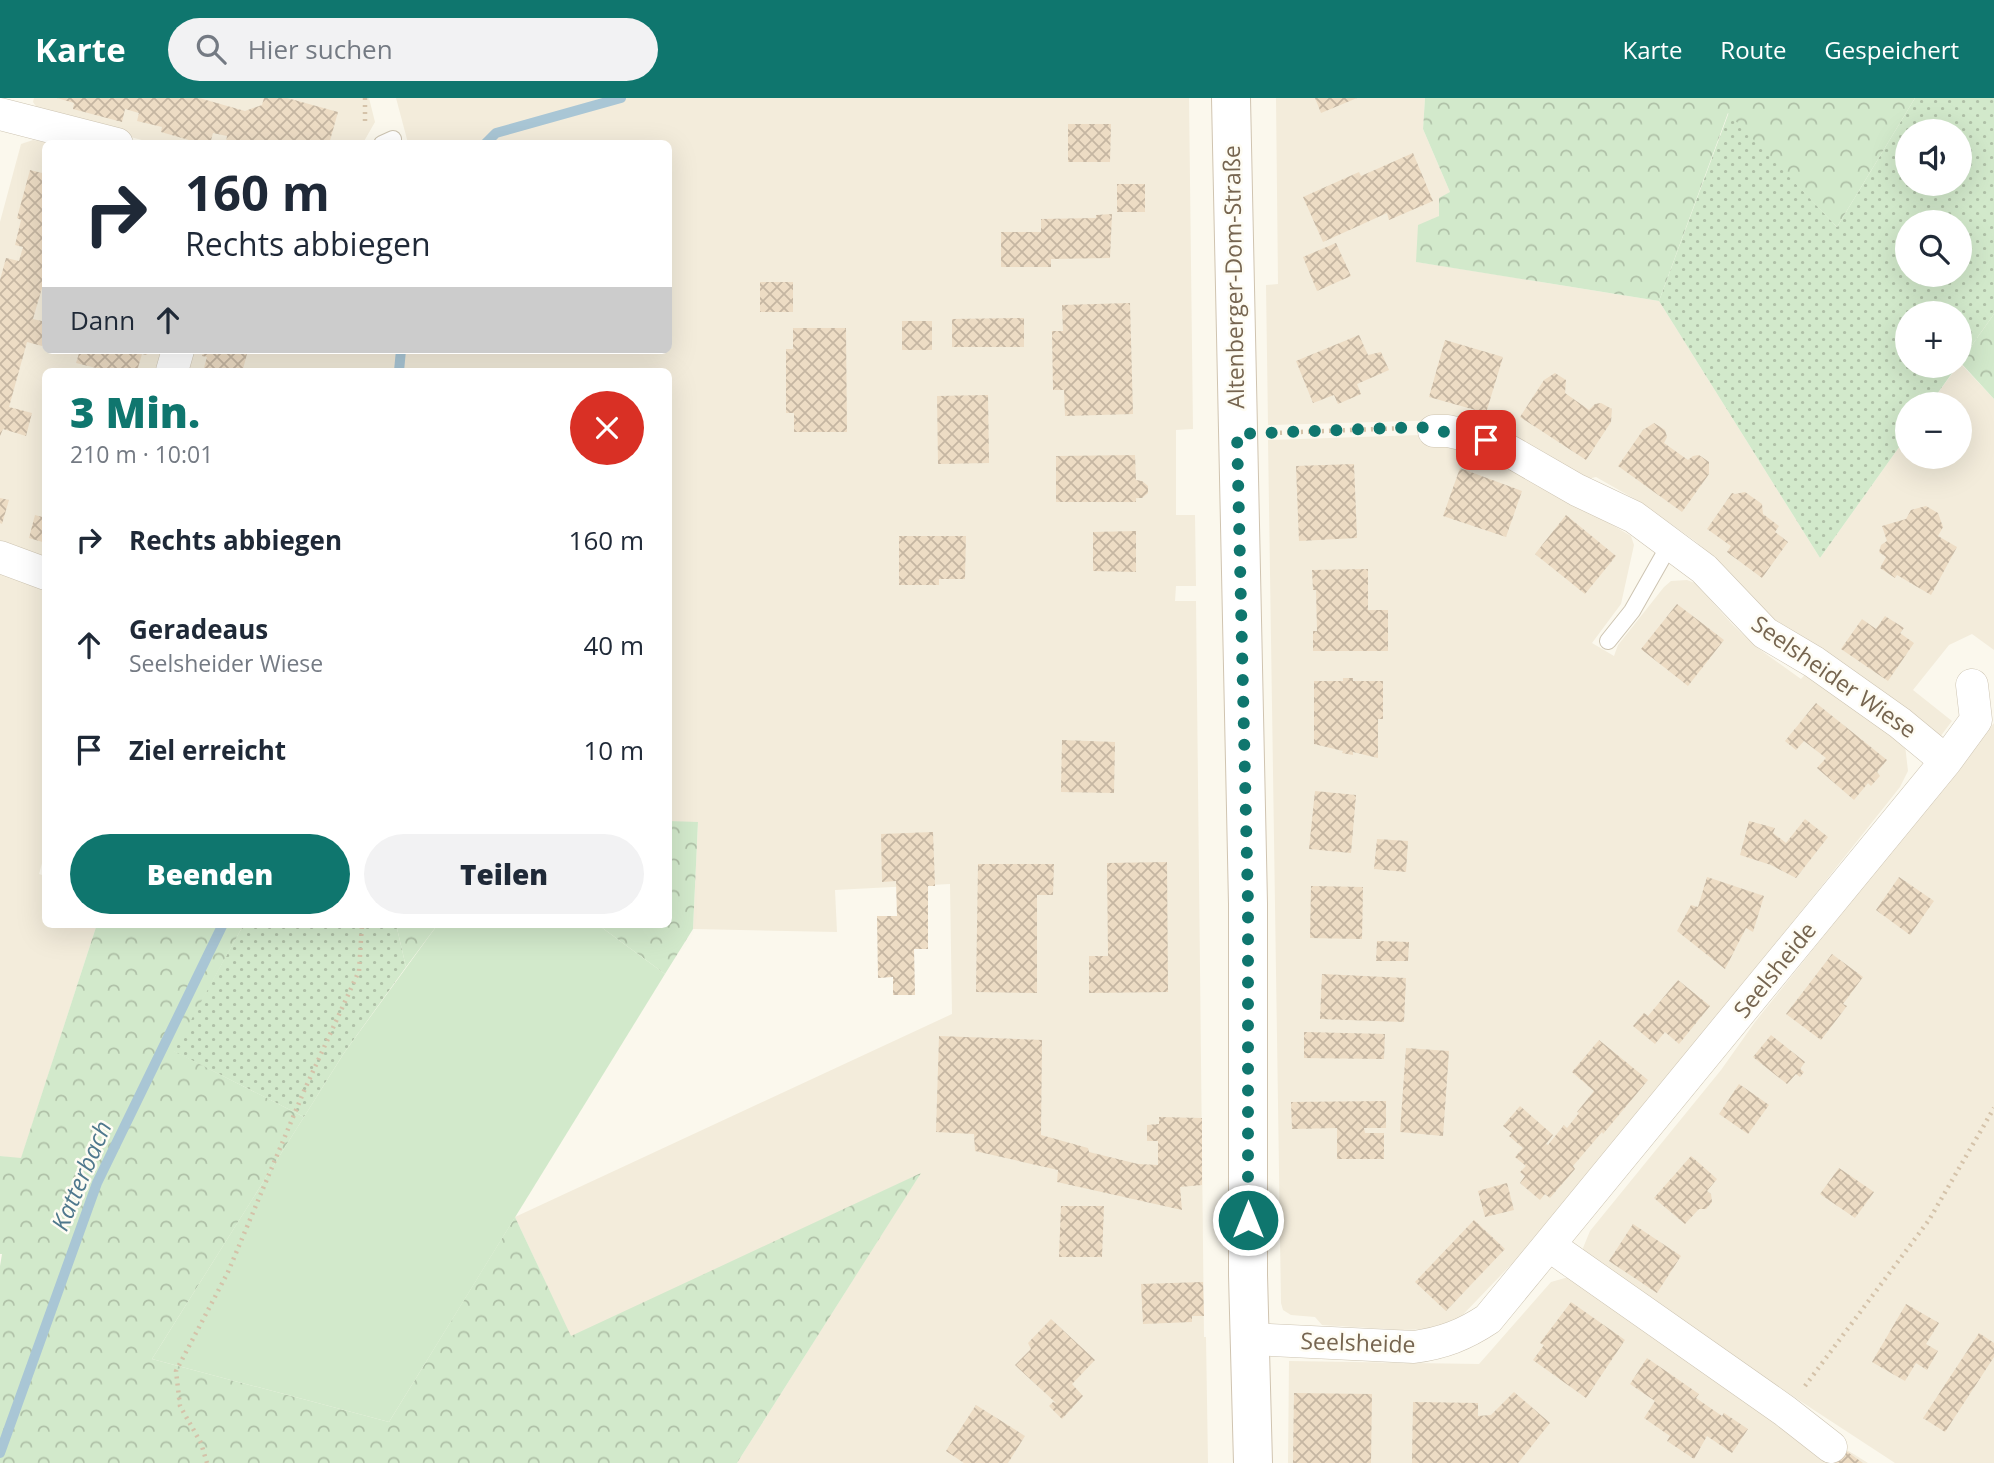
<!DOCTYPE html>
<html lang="de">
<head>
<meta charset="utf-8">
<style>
  body { margin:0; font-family:"Open Sans",sans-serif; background:#f2f2f3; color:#1f2937; height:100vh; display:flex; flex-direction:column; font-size:26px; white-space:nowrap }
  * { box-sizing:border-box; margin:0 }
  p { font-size:23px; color:#747a83 }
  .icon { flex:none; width:38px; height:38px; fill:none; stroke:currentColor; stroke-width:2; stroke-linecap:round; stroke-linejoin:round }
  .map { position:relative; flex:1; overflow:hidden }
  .drawer { position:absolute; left:42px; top:270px; width:630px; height:560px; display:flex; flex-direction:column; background:#fff; border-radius:10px; box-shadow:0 7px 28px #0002 }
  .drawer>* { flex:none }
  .banner { position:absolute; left:42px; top:42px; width:630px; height:214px; border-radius:10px; box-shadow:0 7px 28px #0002; background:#fff; color:#1f2937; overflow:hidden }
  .buttons { position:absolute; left:1895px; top:21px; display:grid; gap:14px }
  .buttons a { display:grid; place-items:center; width:77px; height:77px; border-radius:50%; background:#fff; box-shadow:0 7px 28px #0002; font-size:35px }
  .pin { position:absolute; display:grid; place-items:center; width:60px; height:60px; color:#fff; margin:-30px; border-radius:14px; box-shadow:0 4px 10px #0006 }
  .me { position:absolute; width:77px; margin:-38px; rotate:0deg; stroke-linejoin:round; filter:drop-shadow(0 0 5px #0008) }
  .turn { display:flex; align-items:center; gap:24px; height:147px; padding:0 28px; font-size:32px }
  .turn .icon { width:91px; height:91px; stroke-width:2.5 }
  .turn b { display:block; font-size:49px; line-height:60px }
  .then { display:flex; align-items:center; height:66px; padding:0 28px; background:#0003; gap:14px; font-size:26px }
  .round { display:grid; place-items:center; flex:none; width:74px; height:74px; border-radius:37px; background:#f2f2f3 }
  .summary { display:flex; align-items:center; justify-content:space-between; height:119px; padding:0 28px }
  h1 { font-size:42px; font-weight:800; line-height:52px; color:#0f766e }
  .button { display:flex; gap:14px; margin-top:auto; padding:14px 28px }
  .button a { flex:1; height:80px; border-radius:42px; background:#0f766e; color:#fff; font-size:28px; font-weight:800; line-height:80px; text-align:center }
  .button a+a { background:#f2f2f3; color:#1f2937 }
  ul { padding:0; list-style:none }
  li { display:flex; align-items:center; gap:21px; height:105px; padding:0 28px }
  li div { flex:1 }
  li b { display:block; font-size:26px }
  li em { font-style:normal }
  header { display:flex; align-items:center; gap:42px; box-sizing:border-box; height:98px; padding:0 35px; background:#0f766e; color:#fff }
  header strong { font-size:33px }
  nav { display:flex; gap:38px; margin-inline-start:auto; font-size:24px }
  .search { width:490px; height:63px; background:#f2f2f3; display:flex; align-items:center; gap:18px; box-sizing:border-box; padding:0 24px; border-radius:38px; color:#747a83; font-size:26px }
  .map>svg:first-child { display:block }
  .residential { fill:#f3ecdb }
  .grass { fill:url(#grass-dots); fill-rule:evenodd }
  .forest { fill:url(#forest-crowns) }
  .pitch { fill:#d2e9cb }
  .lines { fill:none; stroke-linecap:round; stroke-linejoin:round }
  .stream { stroke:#a9c6d5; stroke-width:10 }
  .building { fill:url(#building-cross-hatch) }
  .service-casing { stroke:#cdc4b2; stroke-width:18 }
  .minor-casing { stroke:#cdc4b2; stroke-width:33 }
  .secondary-casing { stroke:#d0c4b0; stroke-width:40 }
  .path { stroke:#d4c2a9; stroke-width:4.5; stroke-dasharray:2 5; stroke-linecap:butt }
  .service { stroke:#fff; stroke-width:16 }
  .minor { stroke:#fff; stroke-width:32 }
  .secondary { stroke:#fff; stroke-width:38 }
  .route { stroke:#0f766e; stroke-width:12; stroke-dasharray:0 21.6 }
  .labels { text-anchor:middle; stroke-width:5; stroke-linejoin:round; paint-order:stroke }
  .street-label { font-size:23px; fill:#766550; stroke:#fefcf3 }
  .water-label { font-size:24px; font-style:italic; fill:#4f788d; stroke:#fefcf3 }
</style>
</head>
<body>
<header>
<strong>Karte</strong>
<div class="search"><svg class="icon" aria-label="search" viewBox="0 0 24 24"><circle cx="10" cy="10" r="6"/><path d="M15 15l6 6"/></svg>Hier suchen</div>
<nav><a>Karte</a><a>Route</a><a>Gespeichert</a></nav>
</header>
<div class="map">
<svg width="1994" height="1365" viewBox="0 0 1994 1365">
  <defs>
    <pattern id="grass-dots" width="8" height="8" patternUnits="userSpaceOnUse" patternTransform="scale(1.75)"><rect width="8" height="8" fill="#d2e9cb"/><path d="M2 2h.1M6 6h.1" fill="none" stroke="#afc0a7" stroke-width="1.8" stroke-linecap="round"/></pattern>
    <pattern id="forest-crowns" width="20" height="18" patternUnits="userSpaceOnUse" patternTransform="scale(1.75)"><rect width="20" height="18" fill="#d2e9cb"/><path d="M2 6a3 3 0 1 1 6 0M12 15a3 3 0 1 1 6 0" fill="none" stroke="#afc0a7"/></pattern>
    <pattern id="building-cross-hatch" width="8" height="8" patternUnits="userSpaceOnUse" patternTransform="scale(1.75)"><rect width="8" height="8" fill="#eddcc4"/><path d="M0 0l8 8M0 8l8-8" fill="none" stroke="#c5b6a2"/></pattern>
  </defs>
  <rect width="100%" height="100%" fill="#fbf8ed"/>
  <path class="residential" d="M34,0h335l6,24 -12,21h-210l-105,-28 -11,-7 -4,-6z
    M396,0h793l4,331 -17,1v85h19l1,71h-20l-1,15h21l8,736h2l2,126h-471l183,-289 -349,163 -56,-120 437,-203 -2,-130 -115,6 2,42 -144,-3 5,-106 -30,-2v-450h-484l5,-21h479v-206l-260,-1z
    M1276,0h149l-2,31 27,63 -33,70 242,39 161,257 87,-122 1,21h52v-53h-30l30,-41 34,36v251l-22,-16 -23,11 -36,45 39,31 -12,16 -165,-116 -53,-57 -27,-23 -55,-39 -44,-25 -13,3 -135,-60 -180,5 -2,-140 12,-1z
    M33,42l16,3 -3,1v206h115l-5,21h-110l-1,189 -45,-17v-321l21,-78z
    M1420,337v6l27,1 51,15 133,79 3,9 -13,59 -29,39 22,13 4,-11 46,-58 7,-6 16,-1 8,3 38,42 22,21 46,33 7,-8 97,74 3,26 -8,16 -88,111 -286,351 -72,75 -23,5 -29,1 -80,-5 -7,-8 -24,-2 -8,-5 -2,-7 -13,-863z
    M0,474l45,17 1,260 -7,25 6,2 1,48h51l-76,235 -21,-3z
    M1994,625v740h-99l-191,-125 -120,-86 -1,-4 7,-17 131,-161 34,-48z
    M1565,1180h5l298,185h-580l1,-102 190,3 72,-82z"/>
  <path class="grass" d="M1915,0h79v216l-34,48v-49h-52v53h49l-27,38h-22l-1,32 -87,122 -161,-257 70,-189 108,115zM1908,33h52v53h-52zM1908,124h52v53h-52z
    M244,826h152l10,43 -62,86 -40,64 -131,-66z"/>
  <path class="forest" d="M1425,0h490l-78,129 -109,-114 -69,188 -243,-39 2,-37 21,-9v-18l11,-6 -27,-63z
    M1994,216v85l-34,-37z
    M669,723l29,1 -5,107 -28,45 -68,-50h71z
    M97,826h147l-70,127 130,66 -152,242 237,63 126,-205 56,119 350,-163 -184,290h-737v-197l2,-12h-2v-98l21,2z
    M396,826h42l-32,43z"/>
  <path class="pitch" d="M438,826h159l68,50 -276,448 -237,-63 192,-306z"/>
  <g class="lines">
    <path class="stream" d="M485,46l11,-11 125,-35
      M399,273l2,-21
      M0,1355l97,-270 126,-259"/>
  </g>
  <path class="building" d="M57,0h142l46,13 17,-6 2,-7h23l51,14 -9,32h-97l-6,-2 1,-6 -14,-3 -3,11h-7l-42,-12 1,-5 -25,-6 2,-8 -14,-4 -3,13 -49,-13 1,-6z
    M1315,0h42l-36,15z
    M1068,26h43l-1,38h-42z
    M1413,55l20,48 -44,19 -2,-7 -64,29 -20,-45 56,-25 2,4z
    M45,67l1,109 -13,45 13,3v25l-19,-5 -18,65 23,6 -6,23 -23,-7 -3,7v-156l6,-22 13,3 4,-14 -8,-2 6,-25 -4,-2 13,-48 12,3z
    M1117,86h28v28h-28z
    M1112,116l-2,44 -59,1v8h-50v-35h40v-13l55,-1v-3z
    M1336,145l15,33 -34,15 -14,-34z
    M760,184h33v30h-33z
    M1130,205l3,111 -68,2 -1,-26h-11l-1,-59h11l-1,-26z
    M1024,220v29h-72v-28z
    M902,223h30v29h-30z
    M793,230h53l1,104h-53v-19h-8v-64h7z
    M1359,237l9,20 13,-3 8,18 -32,14 4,10 -23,10 -4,-9 -21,8 -17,-42z
    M1445,242l58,17 -17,56 -57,-16z
    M80,252h68l-1,5 -5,-1 -5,17h-38l1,-2 -24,-6z
    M204,252h44l-5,19 5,2h-45l4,-14 -5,-1z
    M1555,275l11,7 -1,13 24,17 6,-6 6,-1 11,6 -1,13 -25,38 -66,-43 24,-37z
    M988,297l1,68 -51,1 -1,-68z
    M1654,325l11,7 2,7 -3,6 24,17 5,-4 6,-1 10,7v12l-27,38 -64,-46 25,-36z
    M1135,357l1,25 6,1 6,5v7l-6,5h-6v4h-80v-46z
    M1354,366l3,74 -58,3 -3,-75z
    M1460,370l62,23 -16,46 -63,-21z
    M1745,394l17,12 1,10 16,12 -4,6 13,10 -26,36 -35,-26 4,-6 -24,-17 25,-36 3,1z
    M0,400l9,2 -7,24 -2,-1z
    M1926,408l12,7 5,14 -5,9 19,11 -26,48 -34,-20 -2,3 -15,-10 6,-11 -7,-5 2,-7 6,-4 -5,-15 24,-7 5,-9z
    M35,417l11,3v25l-17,-5z
    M1566,417l50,41 -31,38 -50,-40z
    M1136,433v41l-43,-1v-39z
    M899,438h67l-1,43h-26v6h-40z
    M1368,471v41h20v41h-75v-20h4l-1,-41h-3l-1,-20z
    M1677,506l47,36 -36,46 -47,-37z
    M1885,518l19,12 -4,5 14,10 -26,38 -47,-32 21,-30 14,10z
    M1343,580h10v3h30v38h-5v39l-25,-6v3l-11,-2 1,-2 -29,-7v-63h29z
    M1816,605l71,57 -10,12 3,4 -9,10 -3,-3 -14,17 -37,-32 9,-10 -22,-17 -8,9 -11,-9z
    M1062,642l53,2 -1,51 -53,-1z
    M1315,693l41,4 -5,58 -42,-4z
    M1805,721l23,18 -32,41 -25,-13 -31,-10 9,-34 26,7 -2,5 13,10z
    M933,734l2,54h-7v63h-14l1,46h-22v-18l-15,1 -1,-62h20l-1,-35 -14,1 -1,-48z
    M1377,741l31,2 -2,31 -32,-3z
    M1167,764l1,130 -79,1v-37h19l-1,-93z
    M978,766h76l-1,31h-16v98l-61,-1z
    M1707,779l57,19 -11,36 -7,-4 -21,41 -48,-38 14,-26 7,2z
    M1899,779l35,24 -24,34 -34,-25z
    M1311,788l52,1 -1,52 -52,-1z
    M1377,843l32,1 -1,19h-32z
    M1832,856l31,23 -20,27 4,2 -26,34 -35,-26z
    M1322,876l84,4 -2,44 -84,-3z
    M1678,882l32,26 -31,38 -14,-12 -10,12 -22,-18 11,-13 4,3z
    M1304,934l81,2 -1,25 -80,-1z
    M1771,937l34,27 -5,7 4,3 -4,5 -4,-3 -9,10 -34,-27z
    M939,938l103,4 -1,95 47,13 1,4 49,12 20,1v-24h-11v-16l12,-1v-7l43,1v67l-22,2 2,23 -125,-28 1,-12 -83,-19 -1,-17 -38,-2z
    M1599,942l49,40 -45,54 -1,-2 -29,34 2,3 -25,29 -5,-4 -5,6 -20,-17 5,-7 -5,-4 6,-6 -11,-9 8,-9 -14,-12 3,-3 -9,-7 17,-20 33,29 -7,9 2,1 16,-20 3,3 12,-15 -2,-1 17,-21 -22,-19z
    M1406,950l43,3 -6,85 -43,-4z
    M1739,986l30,21 -21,29 -29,-20z
    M1386,1003v27h-22l1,5h19v26h-47v-31l-45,1 -1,-27z
    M1691,1058l26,23 -10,12 4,3 1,8 -6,7h-7l-14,15 -31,-26z
    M1839,1070l35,24 -19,26 -35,-24z
    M1507,1085l7,27 -29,7 -7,-26z
    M1061,1108h43l-2,51h-43z
    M1474,1122l31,29 -59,62 -31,-29z
    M1633,1126l48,32 -24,37 -48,-32z
    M1203,1184l1,34h-12v6l-49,2 -2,-40z
    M1571,1204l54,38 -39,58 -53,-38 11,-15 -4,-2z
    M1906,1206l33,19 -13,21 12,7 -11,19 -11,-7 -11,18 -33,-19z
    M1051,1221l44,41 -23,24 11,12 -21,23 -13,-13 4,-4 3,1 -41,-38 16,-16 -3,-6z
    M1979,1235l15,10v14l-49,75 -22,-14z
    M1647,1260l52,36 -3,4 26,18 2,-3 24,16 -16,24 -25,-17 -13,23 -27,-18 3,-5 -26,-18 11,-17 -25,-17z
    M1514,1294l36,31 -32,40h-106l1,-61 65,1v13l13,-1z
    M1294,1295l78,1 -1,69h-78z
    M976,1307l49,31 -17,27h-44l-18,-12z
    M1842,1350l21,15h-31z"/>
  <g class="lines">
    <g class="service-casing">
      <path id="service" d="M382,46l11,-5
        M1608,543l24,-30 38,-67"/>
    </g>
    <g class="minor-casing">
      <path id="minor" d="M0,16l117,30
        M172,273l6,-21
        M1434,333h14l38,9 18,8 73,42 57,27 70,52 61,64 49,29 86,61 46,38
        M0,459l46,17
        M1550,1148l235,165 46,36
        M1251,1241l163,8c29,-4 50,-12 74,-28l458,-558 30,-41 -4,-35"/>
    </g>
    <g class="secondary-casing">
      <path id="secondary" d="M1231,0l17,806v371l5,188"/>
    </g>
    <path class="path" d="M365,0v27
      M1273,335l131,-5
      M1805,1288l124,-166 65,-112
      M207,1365l-6,-20 -21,-37 -4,-35 52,-99 76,-181 55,-120 3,-47"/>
    <use href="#service" class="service"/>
    <use href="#minor" class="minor"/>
    <use href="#secondary" class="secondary"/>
  </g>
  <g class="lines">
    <path class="route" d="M1248,1122v-316l-11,-470 183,-7 66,13"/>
  </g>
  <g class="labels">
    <g class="street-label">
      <text transform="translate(1234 179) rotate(-91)" y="8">Altenberger-Dom-Straße</text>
      <text transform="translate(1834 579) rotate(35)" y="8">Seelsheider Wiese</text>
      <text transform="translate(1775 872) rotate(-51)" y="8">Seelsheide</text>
      <text transform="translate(1358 1245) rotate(2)" y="8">Seelsheide</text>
    </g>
    <g class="water-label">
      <text transform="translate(82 1078) rotate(-67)" y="8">Katterbach</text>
    </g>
  </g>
</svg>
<div class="buttons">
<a><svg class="icon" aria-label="sound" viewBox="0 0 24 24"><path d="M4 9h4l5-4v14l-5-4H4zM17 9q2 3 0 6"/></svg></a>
<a><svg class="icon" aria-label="search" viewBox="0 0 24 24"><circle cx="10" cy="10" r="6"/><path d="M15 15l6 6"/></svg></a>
<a>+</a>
<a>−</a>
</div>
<div class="pin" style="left:1486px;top:342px;background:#d93025"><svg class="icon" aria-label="arrive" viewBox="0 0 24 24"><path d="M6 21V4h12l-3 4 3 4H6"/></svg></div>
<svg class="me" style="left:1248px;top:1122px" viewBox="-20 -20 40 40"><circle r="17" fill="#0f766e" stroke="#fff" stroke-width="3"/><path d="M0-11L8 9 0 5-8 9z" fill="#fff"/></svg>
<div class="banner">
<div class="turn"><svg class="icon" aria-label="right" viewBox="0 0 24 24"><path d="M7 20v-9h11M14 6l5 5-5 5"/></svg><div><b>160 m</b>Rechts abbiegen</div></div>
<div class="then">Dann<svg class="icon" aria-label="ahead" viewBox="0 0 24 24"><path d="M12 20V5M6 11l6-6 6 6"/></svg></div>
</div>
<section class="drawer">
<div class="summary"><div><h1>3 Min.</h1><p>210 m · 10:01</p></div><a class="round" style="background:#d93025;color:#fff"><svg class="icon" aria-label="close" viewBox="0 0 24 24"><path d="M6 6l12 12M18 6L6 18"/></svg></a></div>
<ul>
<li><svg class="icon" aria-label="right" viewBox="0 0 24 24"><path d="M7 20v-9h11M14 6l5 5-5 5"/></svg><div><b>Rechts abbiegen</b></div><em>160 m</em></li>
<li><svg class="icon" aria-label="ahead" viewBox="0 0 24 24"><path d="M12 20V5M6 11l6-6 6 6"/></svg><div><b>Geradeaus</b><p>Seelsheider Wiese</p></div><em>40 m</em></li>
<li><svg class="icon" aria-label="arrive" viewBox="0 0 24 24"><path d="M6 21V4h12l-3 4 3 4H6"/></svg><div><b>Ziel erreicht</b></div><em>10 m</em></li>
</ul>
<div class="button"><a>Beenden</a><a>Teilen</a></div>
</section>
</div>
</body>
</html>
